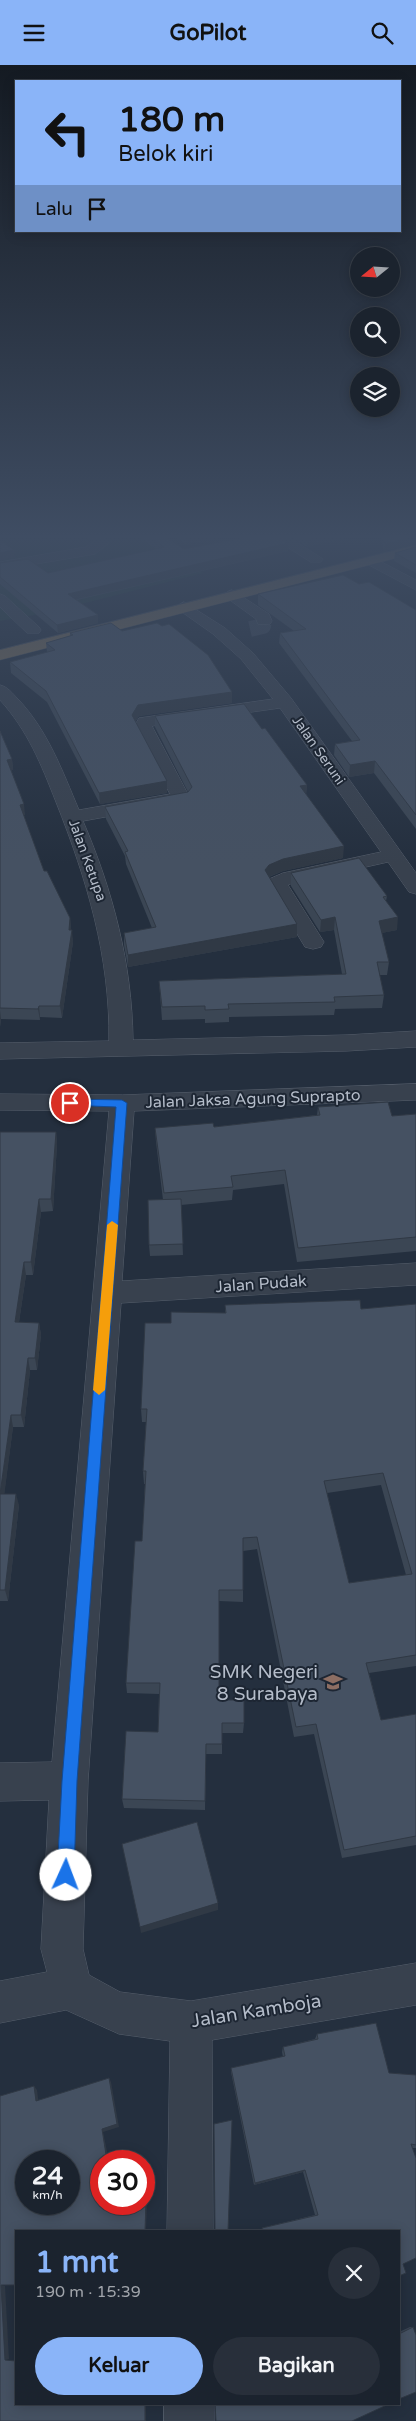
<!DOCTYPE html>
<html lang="id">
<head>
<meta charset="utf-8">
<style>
  body { margin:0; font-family:"Varela Round",sans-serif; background:#282f3a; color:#f1f3f6; height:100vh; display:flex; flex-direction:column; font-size:19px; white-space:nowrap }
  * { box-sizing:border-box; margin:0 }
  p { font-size:16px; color:#a0a4aa }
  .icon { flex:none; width:28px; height:28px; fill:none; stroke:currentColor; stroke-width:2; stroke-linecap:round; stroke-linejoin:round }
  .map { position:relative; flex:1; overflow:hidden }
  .panel { position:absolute; left:15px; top:2165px; width:385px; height:175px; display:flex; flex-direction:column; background:#1b232e; border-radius:0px; box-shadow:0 2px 12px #0003,0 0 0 1px #39404a }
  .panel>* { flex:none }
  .hud { position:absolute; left:15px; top:15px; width:386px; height:152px; border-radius:0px; box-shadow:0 2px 12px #0003,0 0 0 1px #39404a; background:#8ab4f8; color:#111; overflow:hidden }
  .needle { width:32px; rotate:252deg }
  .controls { position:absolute; left:350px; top:182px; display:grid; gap:10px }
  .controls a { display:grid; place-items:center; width:50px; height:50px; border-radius:50%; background:#1b232e; box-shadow:0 2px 12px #0003,0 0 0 1px #39404a; font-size:25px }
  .speed { position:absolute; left:15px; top:2085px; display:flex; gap:10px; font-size:25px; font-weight:700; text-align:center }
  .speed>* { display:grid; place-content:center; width:65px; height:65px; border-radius:50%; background:#1b232e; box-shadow:0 2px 12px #0003,0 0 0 1px #39404a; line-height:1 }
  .speed small { font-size:12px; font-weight:400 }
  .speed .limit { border:8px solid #d22; background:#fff; color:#111 }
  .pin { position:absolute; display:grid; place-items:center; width:42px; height:42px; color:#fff; margin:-21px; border:2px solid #fff; border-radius:50%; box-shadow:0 1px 5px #0007 }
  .me { position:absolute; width:55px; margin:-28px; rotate:2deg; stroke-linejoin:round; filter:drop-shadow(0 0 4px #0008) }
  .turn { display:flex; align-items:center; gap:18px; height:105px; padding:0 20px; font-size:22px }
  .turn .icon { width:65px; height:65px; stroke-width:2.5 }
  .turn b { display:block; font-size:35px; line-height:42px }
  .then { display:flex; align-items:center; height:48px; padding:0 20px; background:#0003; gap:10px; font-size:19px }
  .round { display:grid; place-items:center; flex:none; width:52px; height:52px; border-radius:26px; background:#282f3a }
  .head { display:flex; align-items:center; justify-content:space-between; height:85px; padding:0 20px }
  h1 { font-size:30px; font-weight:700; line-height:38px; color:#8ab4f8 }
  .button { display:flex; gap:10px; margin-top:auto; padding:10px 20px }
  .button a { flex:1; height:58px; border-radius:30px; background:#8ab4f8; color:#111; font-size:20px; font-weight:700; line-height:58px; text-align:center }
  .button a+a { background:#282f3a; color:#f1f3f6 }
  header { display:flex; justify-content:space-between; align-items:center; height:65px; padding:0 20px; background:#8ab4f8; color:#111; font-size:22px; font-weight:700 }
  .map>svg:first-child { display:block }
  .green { fill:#263c3f }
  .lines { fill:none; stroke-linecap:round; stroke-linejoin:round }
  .minor-tunnel { stroke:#3a4453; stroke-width:16; stroke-dasharray:16 8; stroke-linecap:butt }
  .minor-casing { stroke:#565f6c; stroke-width:1 }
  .highway-casing { stroke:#434c59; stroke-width:1 }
  .minor { fill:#38414e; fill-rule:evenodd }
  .highway { fill:#746855; fill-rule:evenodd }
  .wall { fill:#3b4654; fill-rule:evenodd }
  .shaded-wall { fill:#303945 }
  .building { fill:#455162; stroke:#303945; fill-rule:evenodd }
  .route { fill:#1a73e8; stroke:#114b97 }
  .slow { fill:#f59e0b }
  .labels { text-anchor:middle; stroke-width:4; stroke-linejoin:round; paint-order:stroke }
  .far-street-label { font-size:14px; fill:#b4bcc9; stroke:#1d2633 }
  .street-label { font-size:16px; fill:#b4bcc9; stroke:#1d2633 }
  .near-poi-label { font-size:19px; fill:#b4bcc9; stroke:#1d2633; text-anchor:end }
  .near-street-label { font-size:19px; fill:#b4bcc9; stroke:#1d2633 }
</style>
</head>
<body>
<header><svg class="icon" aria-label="menu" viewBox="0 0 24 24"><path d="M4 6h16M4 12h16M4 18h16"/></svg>GoPilot<svg class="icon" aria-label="search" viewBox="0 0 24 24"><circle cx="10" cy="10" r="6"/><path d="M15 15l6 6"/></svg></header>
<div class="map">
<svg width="416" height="2356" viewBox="0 0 416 2356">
  <rect width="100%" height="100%" fill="#242f3e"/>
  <path class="green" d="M0,469h152l51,39 -157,40 -46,8z"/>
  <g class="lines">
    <path class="minor-tunnel" d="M250,564l13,-3 1,-5"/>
    <g class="minor-casing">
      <path id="minor" d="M87,469h14l8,9 -14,11 -95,16v-8l86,-15 8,-5z
        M267,469h17l39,25 -2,3h-10z
        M372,492l44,23v10l-49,-26 -2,-3 2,-3z
        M232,525l37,24 3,7 -2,3h-12l-2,-5 -29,-21 -3,-3 3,-3z
        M0,529l5,2 34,31 2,3 -2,3h-12l-27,-26z
        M184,537l41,26 28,25 38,45 125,175v21l-7,-2 -21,-30 -98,22 -2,1 36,57 -3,5 -8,2 -8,-2 -39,-64 3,-4 14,-6 98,-21 -101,-144 -128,18 38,72 -2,4 -105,19c30,70 49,143 50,219l213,-5 70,-4v16l-70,4 -346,8v-16l109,-2c1,-85 -22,-161 -53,-239 -15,-38 -28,-71 -56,-102v-15c8,2 12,8 18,14 30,32 44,71 61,111l91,-16 -36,-67 5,-9 134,-19 -32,-40 -28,-25 -34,-24 -3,-3z
        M416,1019v16l-282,11 -12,170 294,-18v22l-295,18 -33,478 -5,168 6,26 31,17 71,9 225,-38v42l-204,35 1,191h-46l3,-190 -51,-7 -53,-24 -66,13v-42l47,-9 -6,-23 8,-149 -49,1v-38l52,-1 57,-651 -109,-1v-16l122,1z
        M164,2339h50v17h-50z"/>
    </g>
    <g class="highway-casing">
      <path id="highway" d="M416,480v8l-416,107v-10z"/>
    </g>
    <use href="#minor" class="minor"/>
    <use href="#highway" class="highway"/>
  </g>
  <path class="wall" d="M135,469h25l24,15 104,-6v8l-211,49 21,15v8l-40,10 -58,-49v-21l48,10 108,-24z
    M171,469h68l-53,10z
    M287,469h73l-53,13z
    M380,469h36l-32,17z
    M416,482v26l-22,-12 1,-8z
    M359,519l57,26v219l-42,-56 -25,4 -15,-22 1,-11 17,-3 -73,-98 1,-10 14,-2 -36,-26v-11z
    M122,566l110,61v11l-93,13 -4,6 32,59v12l-67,11 -53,-102 -36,-29 -1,-11 37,-10 -1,-9 24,-7v-3z
    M155,651l107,13 45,56 -1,9 37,64 -60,13 -14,6 28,60 -169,30 -4,-22v-12l28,-5 -26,-64 -1,-8 -19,-37 -1,-12 83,-15 -33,-65z
    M0,666l12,28 1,11h-2l14,45h-2l21,56 26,47 1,12 2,12 -11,76 -22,-1v3l-39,-1 -1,8z
    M291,808l96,23 -1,5 11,29 -16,3 8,29 -2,13h-8l5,20 -2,13 -47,1 -1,6 -105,2v5l-24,1v-4l-43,1 -3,-39 183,-7 -8,-44 -14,2 -29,-46z
    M318,1042l74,9 24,-2v137l-119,11 -13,-78 -51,6 -1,10 -51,5 2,50 -33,1 -1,-11 14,-45 -7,-58 -1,-14 59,-1 103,-12z
    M0,1067h56l1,12 -4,67 -12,1 -8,63h-7l-7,47 20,1 2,12 -4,35h-7l-6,57h-11l-9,67 15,11 -11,96h-8z
    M416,1239v362l-47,7 12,47 35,-6v131l-74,13 -28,-124 -20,3 -37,-188 -14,2v51l-24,-1v99l25,23 -1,10h-21v21h-16l-1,56 -81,-2 -2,-9 36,-67 1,-38 -32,-1 -1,-10 16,-142 3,-57h-1l-1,-13 3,-49h-4l-1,-13 30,-86 54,-10v-8l136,4zM381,1420l25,90 -57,8 -22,-90z
    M317,1969l72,39 27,2v73h-3l-10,116 -4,12v-45h-137v-3l53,-13 -12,-43 -49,13 -23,-113v-4l52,-11 -1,-5 1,-5 32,-8z
    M410,2262h3l-14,72v-67z"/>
  <path class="shaded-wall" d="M200,469h39l-53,10v-8z
    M330,469h30l-53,13 1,-8z
    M416,471v8l-32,7 1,-7z
    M288,478v8l-219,50 -1,-7z
    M14,485l1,7 -15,4v-8z
    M98,550v8l-40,10 -1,-8z
    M232,627v11l-93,13 -7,10v-11l6,-10z
    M12,694l1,11 -5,1 -1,-11z
    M375,696l-1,12 -25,4 1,-12z
    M167,716v12l-67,11 -1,-11z
    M307,720l-1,12 -6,-11z
    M24,739l1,11 -4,1 -1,-11z
    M344,781l-1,12 -60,13 -15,6 -3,-7 4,-5 14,-6z
    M335,852l-1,13 -14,2 1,-12z
    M398,852l-1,13 -20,4 2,-13z
    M70,853l1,11 -1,13 -1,-12z
    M297,859v13l-169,30v-12z
    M72,865l1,12 -11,76 -2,-12z
    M39,941l1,11v3l-2,-11z
    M0,945l1,9 -1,8z
    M56,1067l1,12 -4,67 -2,-12z
    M39,1134l2,13 -8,63 -2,-13z
    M24,1197l2,13 -9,60 -2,-13z
    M39,1258l2,12 -4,35 -2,-12z
    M28,1293l2,12 -6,57 -3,-12z
    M11,1350l2,12 -10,78 -3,-11z
    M16,1429l3,11 -11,96 -3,-11z
    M218,1838v7l-77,23 -1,-6z
    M109,2013l2,4 8,45 -16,5 6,29h-2l-5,-32z
    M34,2021l3,4 2,15 -3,-4z
    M305,2105l-2,2 -49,13 1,-2z
    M146,2135l1,2 -1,29h-1z
    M1,2220l4,1 4,73 -4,1z
    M145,2339h1v17h-1z"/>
  <path class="building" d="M145,469h15l24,15 79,-15h9l16,9 -220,51 30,21 -41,10 -57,-48v-14l28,-4 20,14 116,-26z
    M182,469h18l-14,2z
    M299,469h31l-22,5z
    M382,469h34v2l-31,8z
    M0,475l14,10 -14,3z
    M416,482v18l-21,-12z
    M343,510l16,9 10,-2 47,28v205l-41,-54 -25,4 -15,-21 25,-4 -80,-107 26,-4 -48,-35z
    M111,558l11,8 35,-8 5,3 7,-2 39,31 24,37 -94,13 -6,10 35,66 -68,12 -53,-102 -36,-29 45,-12 -9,-7 27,-8 -3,-2z
    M244,639l18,25 3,-1 42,57 -7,1 44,60 -61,13 -14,6 -4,5 32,54 -169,31 -4,-22 32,-6 -31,-75 3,-1 -23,-44 83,-15 4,-5 -37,-71z
    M0,666l12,28 -5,1 17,44 -4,1 24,66h3l23,47 -1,12h3l-12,76h-21l-1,3 -38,-1z
    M359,793l28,38 -4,1 15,20 -19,4 10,41h-12l7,33 -50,2 1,5 -107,2 1,5 -24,1v-4l-43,1 -3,-26 187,-7 -11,-57 -14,3 -30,-47z
    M388,1037l4,14 24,-2v123l-118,11 -13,-78 -54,6 2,11 -69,6 -9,-65 58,-5 1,4 106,-12 -2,-8z
    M0,1067h56l-5,67h-12l-8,63h-7l-9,60 24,1 -4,35h-7l-7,57h-10l-11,79h16l-11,96h-5z
    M181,1134l2,45 -34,1 -1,-45z
    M360,1235l1,9 55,-5v351l-50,8 15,57 35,-6v122l-72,14 -28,-126 -20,3 -39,-190 -14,1v52h-24v110h25v23h-22v21h-16l-1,57 -83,-2 4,-68 32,1 2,-49h-34l9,-142h7l4,-70h-3l4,-62h-6l4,-86h26v-11l55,1 -1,-8zM383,1408l29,101 -63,9 -25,-102z
    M197,1757l21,81 -78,24 -18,-83z
    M376,1958l13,50 27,2v70l-5,-1 5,14v100l-13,6 3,9 -7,3v-45h-136l-1,-3 56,-13 -13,-45 -50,13 -24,-115 54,-12 -2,-9 35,-8 -1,-5z
    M109,2013l8,46 -15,5 5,32h-6v43h43v-4h2l-1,31h-129v54h-15l4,75 11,1v43h129v17h-145v-325l34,-10 2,15zM26,2096h43v43h-43z
    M232,2055l-4,111h-19l6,-1 -1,-106z
    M413,2262l3,8v57l-17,7v-65z
    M205,2339h184l-37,17h-136l-1,-17z"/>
  <linearGradient id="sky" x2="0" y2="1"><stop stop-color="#141a22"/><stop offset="0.59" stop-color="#3f4d63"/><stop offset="1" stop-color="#3f4d63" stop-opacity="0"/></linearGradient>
  <rect width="416" height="799" fill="url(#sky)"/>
  <path class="route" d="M70,1034l52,1 5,3 -50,678 -3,94 -3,6 -5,2 -6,-2 -3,-6 5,-94 54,-674 -50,-2 -2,-2z"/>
  <path class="slow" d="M112,1156l6,4 -13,165 -6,5 -6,-5 14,-165z"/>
  <defs>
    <g id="school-bare" transform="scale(1.5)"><path d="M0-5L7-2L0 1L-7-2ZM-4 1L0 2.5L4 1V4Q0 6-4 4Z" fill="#8d6e63" stroke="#1d2633" stroke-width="2.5" paint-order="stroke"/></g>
  </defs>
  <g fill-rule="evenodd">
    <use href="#school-bare" x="333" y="1617"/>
  </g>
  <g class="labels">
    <g class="far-street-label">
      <text transform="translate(319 685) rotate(55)" y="5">Jalan Seruni</text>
      <text transform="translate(88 795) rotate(70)" y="5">Jalan Ketupa</text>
    </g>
    <g class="street-label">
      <text transform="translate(253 1033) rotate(-2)" y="6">Jalan Jaksa Agung Suprapto</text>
      <text transform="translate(261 1218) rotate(-4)" y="6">Jalan Pudak</text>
    </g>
    <g class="near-poi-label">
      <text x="318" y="1613">SMK Negeri<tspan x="318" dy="22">8 Surabaya</tspan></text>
    </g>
    <g class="near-street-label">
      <text transform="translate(256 1945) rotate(-9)" y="7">Jalan Kamboja</text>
    </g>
  </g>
</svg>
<div class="controls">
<a><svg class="needle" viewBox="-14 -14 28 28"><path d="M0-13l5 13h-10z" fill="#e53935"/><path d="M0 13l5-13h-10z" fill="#a0a4aa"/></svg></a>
<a><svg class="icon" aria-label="search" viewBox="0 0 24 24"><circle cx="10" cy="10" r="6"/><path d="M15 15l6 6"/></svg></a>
<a><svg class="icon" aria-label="layers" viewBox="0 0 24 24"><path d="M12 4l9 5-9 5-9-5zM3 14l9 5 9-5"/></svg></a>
</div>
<div class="speed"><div>24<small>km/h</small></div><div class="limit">30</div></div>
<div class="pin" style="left:70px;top:1038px;background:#d93025"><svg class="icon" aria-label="arrive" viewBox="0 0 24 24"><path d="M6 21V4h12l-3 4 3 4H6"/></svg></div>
<svg class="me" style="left:66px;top:1810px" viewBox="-20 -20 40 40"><circle r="19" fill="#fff"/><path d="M0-13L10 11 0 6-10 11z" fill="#1a73e8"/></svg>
<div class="hud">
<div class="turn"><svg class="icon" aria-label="left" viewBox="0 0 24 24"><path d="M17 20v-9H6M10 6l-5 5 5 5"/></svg><div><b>180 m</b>Belok kiri</div></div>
<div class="then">Lalu<svg class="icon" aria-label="arrive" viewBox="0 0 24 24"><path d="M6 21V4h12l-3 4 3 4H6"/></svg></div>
</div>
<section class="panel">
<div class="head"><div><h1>1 mnt</h1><p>190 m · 15:39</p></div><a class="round"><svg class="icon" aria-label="close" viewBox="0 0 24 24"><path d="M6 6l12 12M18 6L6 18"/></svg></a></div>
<div class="button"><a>Keluar</a><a>Bagikan</a></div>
</section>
</div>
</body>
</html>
